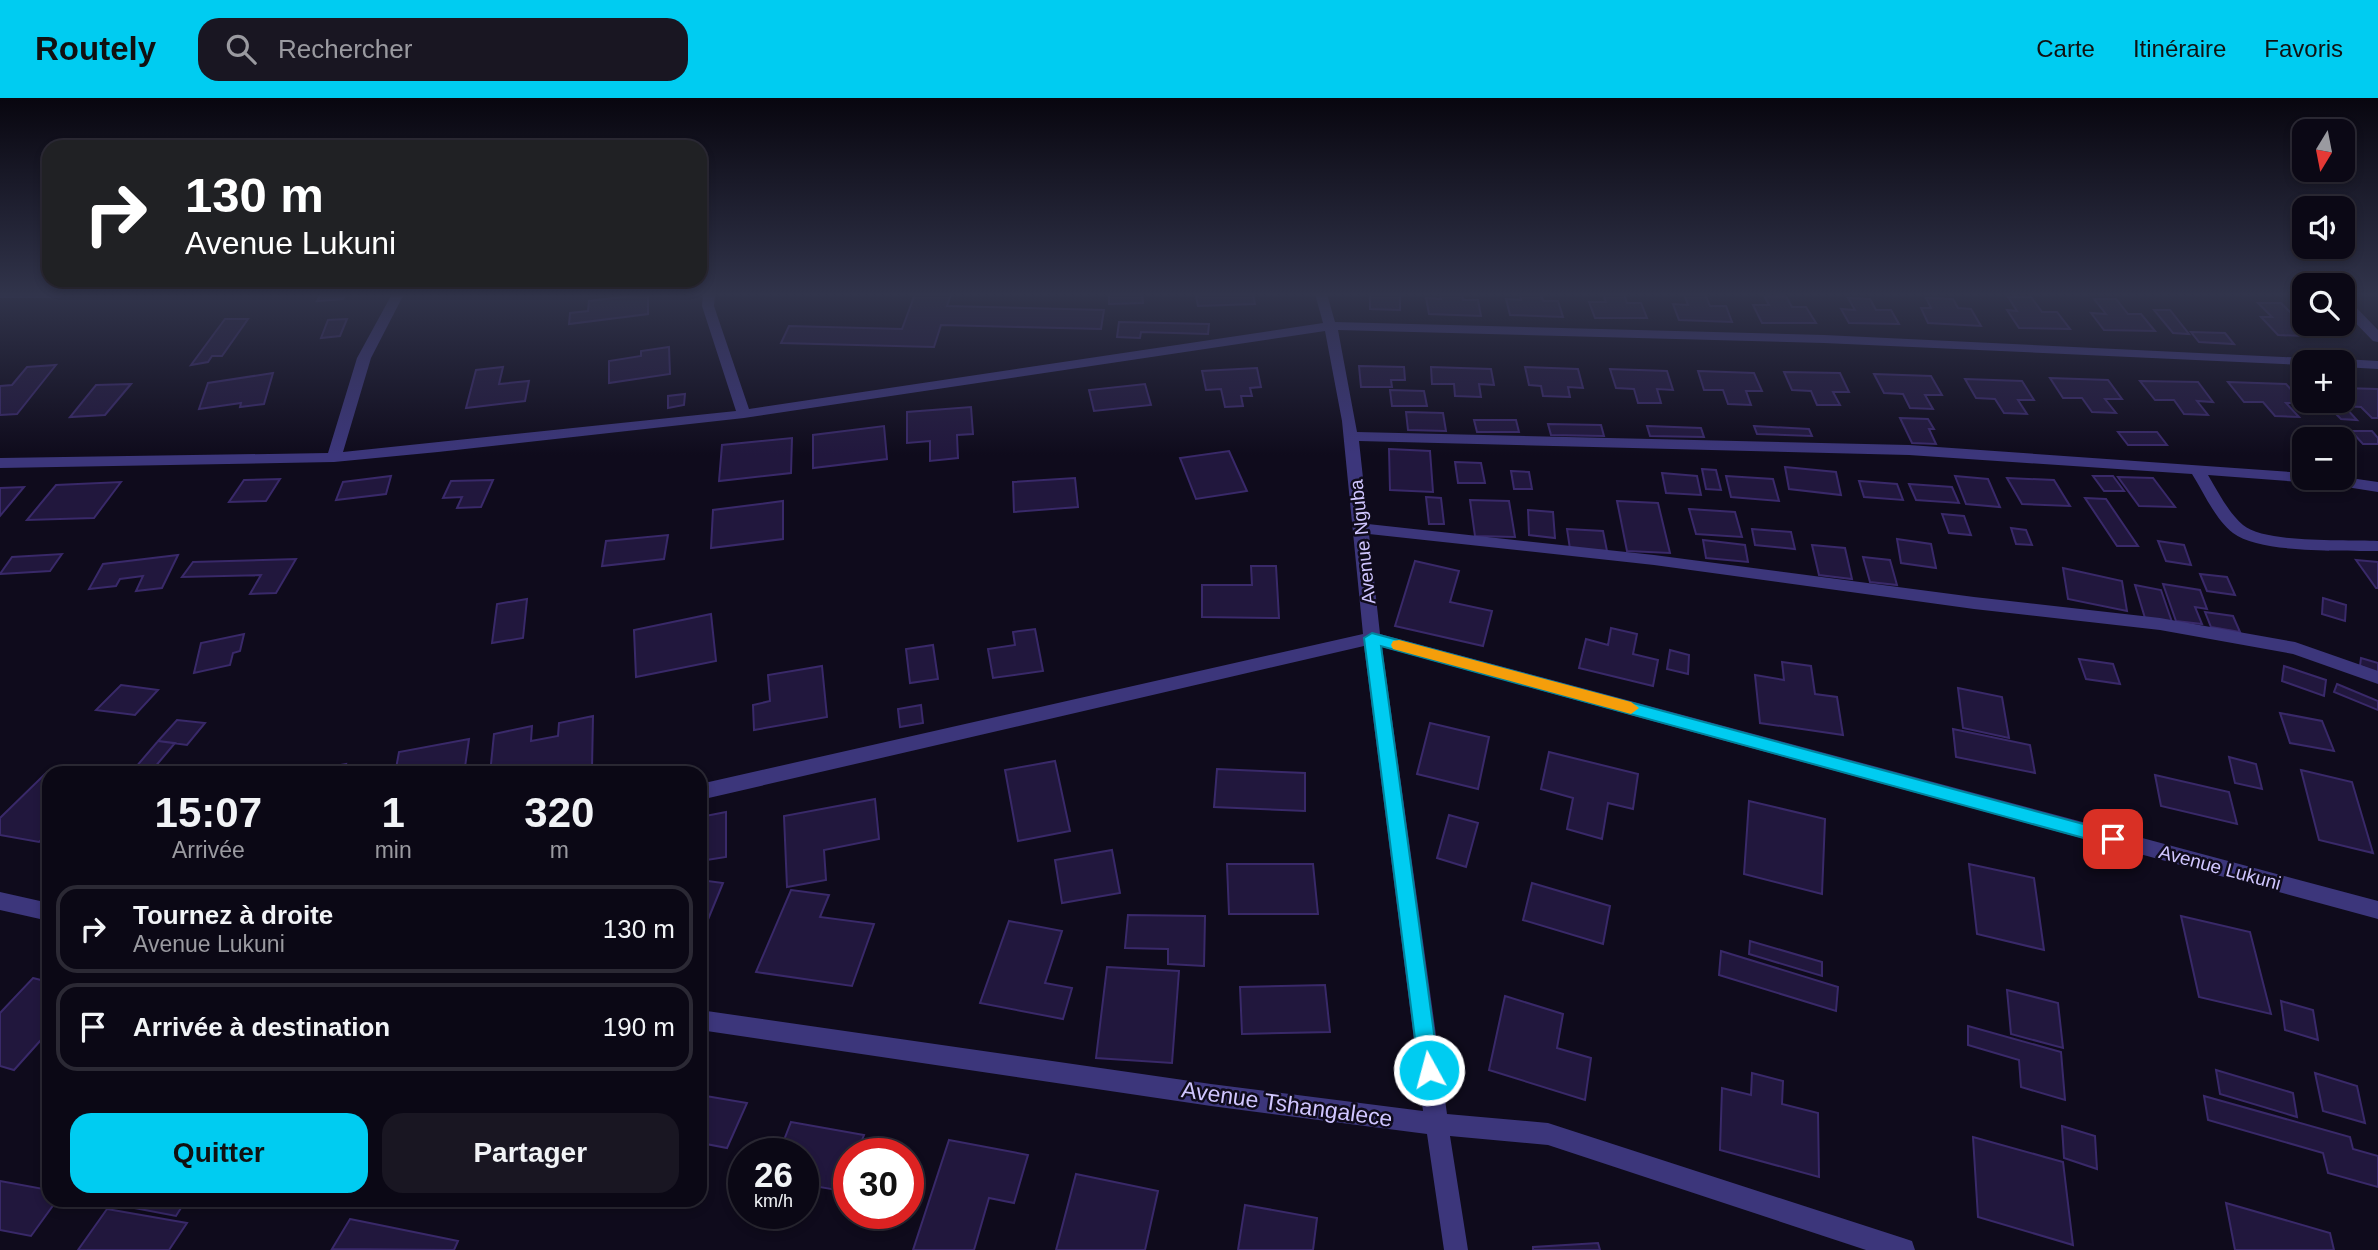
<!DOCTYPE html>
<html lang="fr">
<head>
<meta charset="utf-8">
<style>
  body { margin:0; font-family:Helvetica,sans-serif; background:#191622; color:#f1f3f6; height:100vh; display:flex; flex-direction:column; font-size:26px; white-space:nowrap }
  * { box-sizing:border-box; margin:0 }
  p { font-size:23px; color:#9a9aa0 }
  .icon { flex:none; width:38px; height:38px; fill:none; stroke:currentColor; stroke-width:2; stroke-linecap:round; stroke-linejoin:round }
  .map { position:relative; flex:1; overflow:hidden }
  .sheet { position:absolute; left:42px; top:668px; width:665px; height:441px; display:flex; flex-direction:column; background:#0b0815; border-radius:21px; box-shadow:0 4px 10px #0003,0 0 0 2px #2b2934 }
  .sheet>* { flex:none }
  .guide { position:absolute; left:42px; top:42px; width:665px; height:147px; border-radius:21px; box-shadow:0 4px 10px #0003,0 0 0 2px #2b2934; background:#202124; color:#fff; overflow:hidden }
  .needle { width:46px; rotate:190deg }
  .fabs { position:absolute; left:2292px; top:21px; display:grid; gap:14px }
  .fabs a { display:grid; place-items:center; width:63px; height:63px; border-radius:14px; background:#0b0815; box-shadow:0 4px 10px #0003,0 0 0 2px #2b2934; font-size:35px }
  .speed { position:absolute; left:728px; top:1040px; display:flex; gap:14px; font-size:35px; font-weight:700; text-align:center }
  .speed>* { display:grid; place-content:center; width:91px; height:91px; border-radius:50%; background:#0b0815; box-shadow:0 4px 10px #0003,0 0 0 2px #2b2934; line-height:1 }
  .speed small { font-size:18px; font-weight:400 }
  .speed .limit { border:10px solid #d22; background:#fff; color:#111 }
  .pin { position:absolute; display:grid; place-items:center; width:60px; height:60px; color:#fff; margin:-30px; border-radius:14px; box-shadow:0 4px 10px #0006 }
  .me { position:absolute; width:77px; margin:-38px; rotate:353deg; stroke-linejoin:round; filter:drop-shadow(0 0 5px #0008) }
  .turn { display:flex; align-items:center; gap:24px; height:147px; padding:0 28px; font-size:32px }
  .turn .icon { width:91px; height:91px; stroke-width:2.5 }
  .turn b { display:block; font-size:49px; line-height:60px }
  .eta { display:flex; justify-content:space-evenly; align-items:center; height:119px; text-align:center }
  .eta b { font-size:42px; font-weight:600; line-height:49px }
  .cta { display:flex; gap:14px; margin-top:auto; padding:14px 28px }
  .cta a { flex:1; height:80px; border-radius:21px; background:#00ccf1; color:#111; font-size:28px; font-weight:600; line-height:80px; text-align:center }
  .cta a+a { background:#191622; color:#f1f3f6 }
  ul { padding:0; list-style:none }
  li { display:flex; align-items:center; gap:21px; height:88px; margin:0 14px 10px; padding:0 14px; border:4px solid #2b2934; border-radius:21px }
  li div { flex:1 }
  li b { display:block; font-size:26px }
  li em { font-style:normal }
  header { display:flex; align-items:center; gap:42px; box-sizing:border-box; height:98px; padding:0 35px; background:#00ccf1; color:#111 }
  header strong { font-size:33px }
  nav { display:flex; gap:38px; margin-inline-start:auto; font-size:24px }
  .search { width:490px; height:63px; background:#191622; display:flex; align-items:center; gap:18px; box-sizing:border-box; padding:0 24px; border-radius:21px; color:#9a9aa0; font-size:26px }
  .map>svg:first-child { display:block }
  .building { fill:#21173d; stroke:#392969; stroke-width:2 }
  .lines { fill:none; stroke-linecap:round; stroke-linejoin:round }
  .street { fill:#3c367b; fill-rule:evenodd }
  .route { fill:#00ccf1; stroke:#00859d; stroke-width:2 }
  .slow { fill:#f59e0b }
  .labels { text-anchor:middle; stroke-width:5; stroke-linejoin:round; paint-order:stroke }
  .street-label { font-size:19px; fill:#d0c6ff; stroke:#0f0b1c }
  .near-street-label { font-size:23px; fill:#d0c6ff; stroke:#0f0b1c }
</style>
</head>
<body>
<header>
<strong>Routely</strong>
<div class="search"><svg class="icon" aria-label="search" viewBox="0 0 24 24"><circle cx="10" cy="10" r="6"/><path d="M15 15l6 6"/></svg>Rechercher</div>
<nav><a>Carte</a><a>Itinéraire</a><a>Favoris</a></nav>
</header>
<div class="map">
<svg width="2378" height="1152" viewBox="0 0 2378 1152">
  <rect width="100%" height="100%" fill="#0f0b1c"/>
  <path class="building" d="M0,196h62l-3,3h-59z
    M321,196h25l-3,5 -26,2z
    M648,196v20l-79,10 1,-11 18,-2 1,-10z
    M915,196h36l-4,12 157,4 -3,19 -160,-4 -7,22 -153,-4 8,-17 113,3z
    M1109,196h33l1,9 -34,1z
    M1208,196h45l2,10 -57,2 -2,-10z
    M1370,196h30v16l-30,-1z
    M1440,196h22l1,6h15l3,16 -52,-2 -3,-16 15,1z
    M1520,196h21l2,7h15l5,16 -53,-2 -4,-16 15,1z
    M1603,196h21l3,9h14l6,15h-52l-6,-16h17z
    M1684,196h21l5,12h16l6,16 -53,-2 -6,-16 15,1z
    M1764,198h22l6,11h14l10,16h-54l-9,-18h16z
    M2008,199h23l11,15h15l13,17 -51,-1 -12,-18 10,1z
    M1848,200l22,1 6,11h15l8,14 -50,-1 -8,-14 14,1z
    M1926,200l27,1 5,9 13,1 10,17 -53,-3 -7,-15h10z
    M2094,201h22l12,15h13l14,17 -51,-1 -13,-17 15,1z
    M2258,205h23l14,14 10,1v6h13l12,13 -52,-2 -17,-18h11z
    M2154,212h16l19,24 -16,-1z
    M225,221h23l-26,37h-10l-4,6 -17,3z
    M347,221l-7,17 -19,2 7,-18z
    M1119,224l90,2 -1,10 -67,-2 -1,6 -23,-1z
    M2191,234l34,1 9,11 -35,-2z
    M669,249l1,27 -61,9v-22l32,-5v-5z
    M56,267l-39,49 -17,1v-29l12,-1 15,-18z
    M1359,268l45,1 1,13h-14l1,7h-31z
    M503,269l-4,17 30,-3 -4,20 -59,7 10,-38z
    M1431,269l60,2 3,16 -15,-1 2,13 -26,-1 -1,-12h-22z
    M1525,269l53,2 5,19 -15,-1 2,10 -27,-1 -2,-10 -12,-1z
    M1257,270l4,19 -11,1 2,8h-11l2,10 -18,1 -4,-18 -15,1 -4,-19z
    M1610,271l57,2 6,19 -16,-1 4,14h-23l-4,-14 -18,-1z
    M1698,273l56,2 8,18h-16l5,14 -23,-1 -5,-14h-19z
    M1784,274l56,1 9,19h-16l7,13h-23l-6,-14 -19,-1z
    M273,275l-9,31 -24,3 1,-4 -42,6 9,-26z
    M1874,276l57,2 11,19h-17l8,14 -23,-1 -7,-14 -19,-1z
    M2050,280l58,2 14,19h-17l11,14 -24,-1 -10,-14h-19z
    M1965,281l57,2 12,19h-16l9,14 -23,-1 -9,-14 -19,-1z
    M2140,283l58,1 15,20 -16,-1 11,14 -24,-1 -10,-14h-19z
    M2228,284l58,2 17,19h-17l13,14 -24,-1 -12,-14h-19z
    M131,286l-26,31 -35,2 26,-32z
    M1145,286l6,21 -57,6 -5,-21z
    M2343,290l35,1v29h-6l-11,-11 -19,-1 -4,-5h5z
    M1390,292l34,1 3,15h-35z
    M685,296l-1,11 -16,3v-12z
    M971,309l2,27 -16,1 1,23 -28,3v-20l-23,2v-31z
    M2330,310h16l11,12 -16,-1z
    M1406,314l37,1 3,18 -38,-1z
    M1900,320l28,1 6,10h-5l7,15 -24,-1z
    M1474,322h42l3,12h-42z
    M1548,326l53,1 3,11 -53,-1z
    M884,328l3,33 -74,9v-33z
    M1647,328l54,2 3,9 -54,-1z
    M1754,328l55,3 3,7 -55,-2z
    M2351,333h21l6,7v6h-15z
    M2118,334h39l10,13h-39z
    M792,340l-1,35 -72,8 3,-36z
    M1389,351l41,2 3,41 -43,-2z
    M1229,353l18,40 -51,8 -16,-41z
    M1455,364l26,1 4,20h-27z
    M1785,369l51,5 5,23 -52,-6z
    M1702,371l14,1 5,20 -15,-1z
    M1511,373l18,1 3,17h-18z
    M1662,375l35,3 4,19 -35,-2z
    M391,378l-5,18 -50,6 7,-18z
    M1726,378l47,3 6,22 -48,-4z
    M1955,378l33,3 12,28 -34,-3z
    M2093,378h20l11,15h-20z
    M2118,379l35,1 22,29 -36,-1z
    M1075,380l3,29 -64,5 -1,-30z
    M2007,380l47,2 16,26 -48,-2z
    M280,381l-14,22 -37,1 15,-22z
    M493,382l-12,27 -24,1 5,-11 -19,1 8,-17z
    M1859,383l38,3 6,16 -39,-3z
    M121,384l-27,36 -67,2 29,-35z
    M1909,386l43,3 7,16 -43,-3z
    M24,389l-24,29v-28z
    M1426,399l15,1 3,26h-15z
    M2085,400l21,1 32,47h-21z
    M1470,402l39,1 6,36 -40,-1z
    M783,403v38l-72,9 2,-38z
    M1617,403l41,2 12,50 -43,-2z
    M1689,411l46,3 7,25 -46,-3z
    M1528,412l25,2 2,26 -26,-3z
    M1942,416l22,2 7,19 -22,-2z
    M2011,430l15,2 6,15 -16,-1z
    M1567,431l36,2 4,20 -37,-2z
    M1752,431l39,3 4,17 -40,-4z
    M668,437l-4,24 -62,7 4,-25z
    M1897,441l34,5 5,24 -35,-5z
    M1703,442l42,5 3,17 -42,-4z
    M2158,443l26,4 7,20 -25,-4z
    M1812,447l33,3 7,31 -33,-4z
    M62,456l-12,17 -50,3 12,-17z
    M178,457l-16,33 -26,3 7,-15 -23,3 -4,7 -27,3 14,-25z
    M1863,459l27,3 7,25 -27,-3z
    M296,461l-20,34 -26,1 11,-19 -79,2 11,-15z
    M2356,462l22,2v26h-2z
    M1415,463l44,10 -9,31 42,9 -9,35 -88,-20z
    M1251,468h25l3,52 -77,-1v-32h50z
    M2063,470l59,13 5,30 -59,-12z
    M2200,476l27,3 8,18 -28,-4z
    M2163,486l37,6 7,19 -12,-2 7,17 -26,-3z
    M2135,487l26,5 11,32 -27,-4z
    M2323,500l23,7 -1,16 -23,-7z
    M527,501l-4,39 -31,5 5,-39z
    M2205,514l28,4 7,16 -29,-5z
    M711,516l5,47 -80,16 -2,-47z
    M1611,530l26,6 -4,20 25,6 -5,26 -74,-18 7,-29 22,6z
    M1035,531l8,42 -50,7 -5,-29 27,-4 -2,-13z
    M244,536l-4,17 -7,2 -3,12 -36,8 7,-30z
    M933,547l5,34 -28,4 -4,-34z
    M1670,552l19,5 -1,19 -21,-5z
    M2361,560l17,5v10l-18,-7z
    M2079,561l34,5 7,20 -34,-5z
    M1782,564l29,4 4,28 22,3 6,38 -83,-12 -5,-48 29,5z
    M822,568l5,51 -73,13 -1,-25 17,-4 -2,-26z
    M2284,568l42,14 -2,16 -42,-15z
    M2337,586l41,17v9l-44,-18z
    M121,587l37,5 -23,25 -39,-5z
    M1958,590l44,9 7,41 -46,-10z
    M921,607l2,18 -23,4 -2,-18z
    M2280,615l42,8 12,30 -44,-8z
    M593,618l-1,52 -29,6h-73l4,-40 38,-8 -1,15 27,-5 1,-13z
    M177,622l28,3 -18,22 -29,-4z
    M1430,625l59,14 -11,52 -61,-15z
    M1953,631l77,16 5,28 -79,-16z
    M469,641l-5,35h-69l4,-22z
    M158,643l17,2 -26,31h-19z
    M1549,654l89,22 -5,35 -25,-6 -6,36 -35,-10 6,-31 -32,-9z
    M2229,659l27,7 6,25 -27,-6z
    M1055,663l15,70 -52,10 -13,-71z
    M346,666l-3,10h-53z
    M1217,671l88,4v38l-91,-4z
    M2301,672l51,12 21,71 -54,-13z
    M47,674l8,2h-6v58l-10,10 -39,-7v-17z
    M2155,677l74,17 8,32 -76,-18z
    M875,701l4,40 -55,11 2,30 -39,7 -3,-71z
    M1749,703l76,18 -3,75 -78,-20z
    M726,714v45l-26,4v-44z
    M1449,717l29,8 -12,44 -29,-9z
    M1112,752l8,43 -58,10 -7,-43z
    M1227,766h86l5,50h-89z
    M1969,766l65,14 10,72 -67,-16z
    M700,782l23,3 -23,56z
    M1532,785l78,23 -7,38 -80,-24z
    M791,792l38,5 -9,22 54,7 -22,62 -96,-14z
    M1128,817l77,1 -1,50 -36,-2v-15l-43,-1z
    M2181,818l69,16 21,82 -72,-17z
    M1009,823l53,10 -17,52 27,5 -9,31 -83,-16z
    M1750,843l72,21v14l-73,-22z
    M1721,853l117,36 -2,24 -117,-36z
    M1107,869l72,4 -7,92 -76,-5z
    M33,880l16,4v49l-35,39 -14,-4v-53z
    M1325,887l5,47 -88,2 -2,-47z
    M2007,892l51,13 5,45 -52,-14z
    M1505,898l58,18 -6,34 34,10 -6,42 -96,-30z
    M2281,903l32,9 5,30 -33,-10z
    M1968,928l93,26 4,48 -44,-13 -2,-27 -51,-15z
    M2216,972l77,23 4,24 -77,-23z
    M1752,975l31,8 -1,23 36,9 1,64 -99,-27 2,-62 29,7z
    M2315,975l42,13 8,37 -42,-12z
    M700,997l47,8 -20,45 -21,-4 -6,14z
    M2204,998l146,41 3,12 25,7v31l-50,-14 -5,-20 -115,-33z
    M791,1024l73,13 -7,18h-8v23l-6,15 -35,-6 -5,13v-45h-24z
    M2062,1028l33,10 2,33 -33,-11z
    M1973,1039l90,25 10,83 -95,-28z
    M949,1042l79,15 -14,48 -25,-5 -15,52h-61z
    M1076,1076l82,17 -13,59h-89z
    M0,1083l49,9v10h8l-26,36 -31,-6z
    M128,1102h58l-10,16 -52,-10z
    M2226,1105l104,30 4,17h-99z
    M1245,1107l72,13 -4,32h-75z
    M107,1111l80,14 -18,27h-91z
    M769,1115h29l-3,8 -27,-6z
    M350,1121l108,22 -4,9 -122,-1z
    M1598,1145l2,7h-67v-3z"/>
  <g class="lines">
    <path class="street" d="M392,196h12l-33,64 -28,94 393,-41 -34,-105 1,-12h12l-1,12 35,103 574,-86 -8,-29h12l8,28 489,13 503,24 2,3h-24v3l-481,-22 -486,-13 19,102 552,13 396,28v5l38,-1 35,5v10l-51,-8 -119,-9c10,17 20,37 35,50 23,19 104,14 135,16v10c-35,-1 -118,3 -145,-18 -18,-14 -29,-40 -41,-59l-283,-19 -550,-14 9,83 286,31 320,42 186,21 135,24 83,29v13l-85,-30 -133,-24 -186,-21 -320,-44 -285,-31 11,100 998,267v18l-996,-272 65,467 101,9 355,115 9,3 3,9h-49l-318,-105 -98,-9 18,114h-24l-17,-116 -216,-28 -511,-76v-20l511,74 212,27 -59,-465 -664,154v-16l663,-150 -21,-213 -17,-90 -581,87 -306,34 -104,10 -334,6v-10l328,-5 29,-95z
      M2343,200l5,1 30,31v12l-5,-1 -30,-31z
      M2343,261l35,2v8l-35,-2v-5h-6z
      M0,794l49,11v18l-49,-11z"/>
  </g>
  <linearGradient id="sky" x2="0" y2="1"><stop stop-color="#08060f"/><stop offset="0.55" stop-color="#31344b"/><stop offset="1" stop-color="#31344b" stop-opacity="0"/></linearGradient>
  <rect width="2378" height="357" fill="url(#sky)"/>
  <path class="route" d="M1372,535l741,199 7,2 2,5 -2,5 -7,2 -732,-200 58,424 -3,6 -7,3 -7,-3 -3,-6 -55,-432z"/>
  <path class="slow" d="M1399,542l232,62 8,6 -8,6 -238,-65 -2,-4 2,-4z"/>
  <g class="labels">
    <g class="street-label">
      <text transform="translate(1362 444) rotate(-96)" y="7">Avenue Nguba</text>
      <text transform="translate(2220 769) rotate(15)" y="7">Avenue Lukuni</text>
    </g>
    <g class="near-street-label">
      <text transform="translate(1287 1006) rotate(8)" y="8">Avenue Tshangalece</text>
    </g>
  </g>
</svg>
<div class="fabs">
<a><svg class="needle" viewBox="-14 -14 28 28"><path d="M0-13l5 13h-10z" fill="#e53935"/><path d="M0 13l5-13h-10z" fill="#9a9aa0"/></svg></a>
<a><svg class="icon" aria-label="sound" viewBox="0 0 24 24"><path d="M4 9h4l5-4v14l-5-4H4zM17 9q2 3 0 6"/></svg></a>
<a><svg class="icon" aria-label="search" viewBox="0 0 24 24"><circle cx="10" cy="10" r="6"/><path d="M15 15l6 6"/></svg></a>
<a>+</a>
<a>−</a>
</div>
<div class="speed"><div>26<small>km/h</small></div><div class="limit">30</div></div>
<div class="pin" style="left:2113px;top:741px;background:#d93025"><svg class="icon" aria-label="arrive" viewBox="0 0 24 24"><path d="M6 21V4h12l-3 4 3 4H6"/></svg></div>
<svg class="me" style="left:1429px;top:972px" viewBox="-20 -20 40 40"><circle r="17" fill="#00ccf1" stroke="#fff" stroke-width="3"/><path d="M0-11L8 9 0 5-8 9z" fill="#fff"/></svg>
<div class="guide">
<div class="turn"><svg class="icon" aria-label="right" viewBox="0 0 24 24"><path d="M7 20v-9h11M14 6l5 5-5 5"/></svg><div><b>130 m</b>Avenue Lukuni</div></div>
</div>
<section class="sheet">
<div class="eta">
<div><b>15:07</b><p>Arrivée</p></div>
<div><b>1</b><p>min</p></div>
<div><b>320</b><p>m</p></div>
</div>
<ul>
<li><svg class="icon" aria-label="right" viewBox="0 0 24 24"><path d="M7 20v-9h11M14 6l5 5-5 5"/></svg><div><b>Tournez à droite</b><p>Avenue Lukuni</p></div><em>130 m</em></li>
<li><svg class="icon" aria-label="arrive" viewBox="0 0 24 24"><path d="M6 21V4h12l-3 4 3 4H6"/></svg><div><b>Arrivée à destination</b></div><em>190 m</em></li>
</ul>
<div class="cta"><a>Quitter</a><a>Partager</a></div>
</section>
</div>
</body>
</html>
